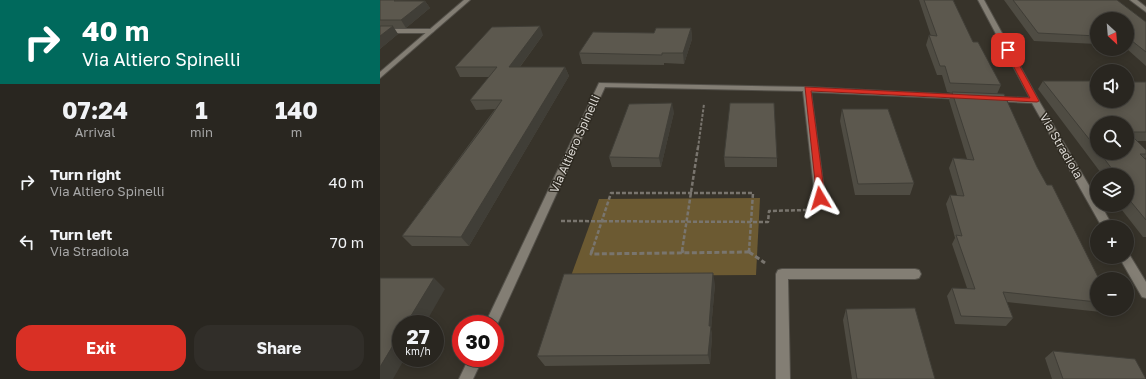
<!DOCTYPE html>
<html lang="en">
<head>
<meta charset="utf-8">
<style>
  body { margin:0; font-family:"Golos Text",sans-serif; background:#312e29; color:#f1f3f6; height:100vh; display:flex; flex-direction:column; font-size:15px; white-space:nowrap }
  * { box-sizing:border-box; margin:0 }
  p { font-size:13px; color:#a5a5a5 }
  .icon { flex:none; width:22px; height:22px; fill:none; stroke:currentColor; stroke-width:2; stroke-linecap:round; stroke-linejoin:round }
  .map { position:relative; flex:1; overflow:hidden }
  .drawer { display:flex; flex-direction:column; background:#292620; width:380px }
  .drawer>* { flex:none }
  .top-card { background:#00695c; color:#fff; overflow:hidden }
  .needle { width:26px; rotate:154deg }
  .buttons { position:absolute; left:710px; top:12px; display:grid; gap:8px }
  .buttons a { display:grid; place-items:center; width:44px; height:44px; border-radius:50%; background:#292620; box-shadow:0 2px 10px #0003,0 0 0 1px #45433e; font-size:20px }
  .speed { position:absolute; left:12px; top:315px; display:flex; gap:8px; font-size:20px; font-weight:700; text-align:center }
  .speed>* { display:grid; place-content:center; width:52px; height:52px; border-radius:50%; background:#292620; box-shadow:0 2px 10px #0003,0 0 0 1px #45433e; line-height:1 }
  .speed small { font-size:10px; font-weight:400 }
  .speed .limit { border:6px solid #d22; background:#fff; color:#111 }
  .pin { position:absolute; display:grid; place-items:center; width:34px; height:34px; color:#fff; margin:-17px; border-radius:8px; box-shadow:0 2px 6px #0006 }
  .me { position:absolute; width:44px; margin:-22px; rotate:353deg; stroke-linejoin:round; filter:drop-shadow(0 0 3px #0008) }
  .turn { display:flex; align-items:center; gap:14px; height:84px; padding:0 16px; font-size:18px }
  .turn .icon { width:52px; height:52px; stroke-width:2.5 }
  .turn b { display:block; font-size:28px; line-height:34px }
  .eta { display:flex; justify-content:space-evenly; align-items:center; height:68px; text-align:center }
  .eta b { font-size:24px; font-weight:700; line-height:28px }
  .action { display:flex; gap:8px; margin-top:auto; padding:8px 16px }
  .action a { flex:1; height:46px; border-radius:16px; background:#d93025; color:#fff; font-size:16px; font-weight:700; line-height:46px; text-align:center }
  .action a+a { background:#312e29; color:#f1f3f6 }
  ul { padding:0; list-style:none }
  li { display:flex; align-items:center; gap:12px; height:60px; padding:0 16px }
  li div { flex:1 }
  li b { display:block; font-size:15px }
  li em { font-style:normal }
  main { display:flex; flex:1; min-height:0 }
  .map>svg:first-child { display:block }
  .green { fill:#6c5a32 }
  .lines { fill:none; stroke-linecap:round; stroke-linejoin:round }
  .lane-casing { stroke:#535049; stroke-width:2 }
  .street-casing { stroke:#535049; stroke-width:2 }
  .path-far2 { stroke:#79756e; stroke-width:2; stroke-dasharray:3 1.5; stroke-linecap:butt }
  .path-far1 { stroke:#79756e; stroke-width:2.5; stroke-dasharray:4 2; stroke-linecap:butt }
  .path { stroke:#79756e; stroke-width:3; stroke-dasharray:5 2.5; stroke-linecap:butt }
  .lane { fill:#837e74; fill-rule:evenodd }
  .street { fill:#837e74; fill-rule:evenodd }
  .wall { fill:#4f4c43; fill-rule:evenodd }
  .shaded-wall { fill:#403e37 }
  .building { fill:#5c584e; stroke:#403e37 }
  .route { fill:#d93025; stroke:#8d1f18 }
  .labels { text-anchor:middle; stroke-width:3; stroke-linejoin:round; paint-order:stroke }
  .street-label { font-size:12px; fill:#dbd8d3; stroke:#2d2920 }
</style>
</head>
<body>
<main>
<section class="drawer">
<div class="top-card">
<div class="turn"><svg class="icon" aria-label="right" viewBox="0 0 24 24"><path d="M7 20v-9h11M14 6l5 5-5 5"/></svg><div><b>40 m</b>Via Altiero Spinelli</div></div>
</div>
<div class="eta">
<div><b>07:24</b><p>Arrival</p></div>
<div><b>1</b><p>min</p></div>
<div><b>140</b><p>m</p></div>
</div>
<ul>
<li><svg class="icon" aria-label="right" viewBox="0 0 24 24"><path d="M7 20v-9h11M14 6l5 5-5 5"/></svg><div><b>Turn right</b><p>Via Altiero Spinelli</p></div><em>40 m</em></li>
<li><svg class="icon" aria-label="left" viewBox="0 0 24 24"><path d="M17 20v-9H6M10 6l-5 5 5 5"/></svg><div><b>Turn left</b><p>Via Stradiola</p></div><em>70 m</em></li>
</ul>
<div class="action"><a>Exit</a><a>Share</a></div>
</section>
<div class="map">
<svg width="766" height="379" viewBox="0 0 766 379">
  <rect width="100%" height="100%" fill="#37332a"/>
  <path class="green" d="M380,198l-4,77 -185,1 28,-77z"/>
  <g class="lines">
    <g class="lane-casing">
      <path id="lane" d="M0,29h51l3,2 -3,2h-51z"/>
    </g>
    <g class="street-casing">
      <path id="street" d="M84,0h6l-90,78v-6z
        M598,0h6l55,101 58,98v6h4l12,22h-11l-70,-124 -39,-2 -4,-2 4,-2 37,1z
        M750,0h7l9,7v5z
        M219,83l208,4 156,8 4,2 -4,2 -152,-7 14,106 -5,4 -5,-4 -12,-107 -198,-4 -110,242v-5h-10z
        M747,253l2,1 17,28v16l-4,-1 -23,-40h8z
        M402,269h133l4,1 2,4 -2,4 -4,1h-127l2,100h-14v-105l2,-4z
        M89,358h14l-10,21h-14z"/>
    </g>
    <path class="path-far2" d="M318,148l6,-44"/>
    <path class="path-far1" d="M181,221l207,1 1,-11 37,-1
      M212,251l19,-58h142l-4,58
      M302,251l16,-104"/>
    <path class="path" d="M212,250l-1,4 158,-2
      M369,252l16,11
      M369,252v-2
      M302,253l1,-3"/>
    <use href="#lane" class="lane"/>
    <use href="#street" class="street"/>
  </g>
  <path class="wall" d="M0,0l45,1 5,7 -24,20h-13l5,6 -18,15z
    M539,0h34l20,42 28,43 -4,9 40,73 60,112v30h8l-4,3 -94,-10 6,16 -7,8 -51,-2 -8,-28 5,-8h15l-15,-44 3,-6 -9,-34 4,-9h7l-8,-27 4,-10 14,1 -18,-59 3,-7 -5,-1 -5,-17h-5l-11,-30 3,-10 2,1z
    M624,0h113l29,22v44l-19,-17v-30h-30v25l-63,-3z
    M311,28l1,11 -8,25 -20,-1v2l-82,-1 -3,-11z
    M163,35l-23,32h45l4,9 -100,170h-57l-10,-10 93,-127 -19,1 -6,-10 19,-23h-29l-5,-10z
    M663,81l103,1v59h-9l9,9v7l-1,2 1,1v77h-3l-25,-32h9v-30h-27l1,-2 -63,-84zM717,123l30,30h-30z
    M462,109l72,74 -4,12h-55l-15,-74z
    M294,112l-13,55h-49l-3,-10z
    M344,157l53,1v9h-52z
    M335,284l-4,45 1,7 -2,28 -165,2 -8,-10z
    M466,309l89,70h-83l-9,-59z
    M673,351l93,28h-94l-7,-21z"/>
  <path class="shaded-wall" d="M45,1l5,7 -24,20 -5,-8z
    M13,26l5,8 -18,15v-13z
    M160,26l3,9 -30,41 -4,-9z
    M311,28l1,11 -8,25 -1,-11z
    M185,67l4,9 -100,170 -8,-9z
    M292,103l2,9 -13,55 -2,-9z
    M333,273l2,11 -4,45 1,7 -2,28 -2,-9 1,-29z
    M54,278l11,11 -20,35h-19z
    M21,332v26h4l-12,21h-13v-12z"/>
  <path class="building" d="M0,0h15l-1,1h31l-24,19h-21z
    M544,0h29l20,42h5l23,43 -51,-2 -5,-17h-5l-11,-31 8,1z
    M633,0h104l29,22v30l-19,-15v-18h-30v17l-59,-3z
    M0,26h13l-13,10z
    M160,26l-31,41h56l-104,170 -59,-1 85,-114 15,-22h-32l27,-33h-42l37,-40z
    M276,28h35l-8,25h-21v2l-83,-2 14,-21 61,1z
    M663,81h54v20h30v-19h19v50h-18l18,18v4h-6l6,6v60l-19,-23v-22h-17l-5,-6h7l-12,-16h27v-30h-30v26z
    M572,92l52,2 33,73 10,18h5l47,94h-2v23l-94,-10 10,26 -52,-2 -9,-28 23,1 -19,-54 6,1 -12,-41 14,1 -11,-38 21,2z
    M292,103l-13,55 -50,-1 20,-53z
    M350,103h44l3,55 -53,-1z
    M462,109h46l26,74 -56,1z
    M333,273l-4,53h2l-3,29 -171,1 27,-82z
    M0,278h54l-28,46h-5v8l-21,35z
    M535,308l20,71h-78l-11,-70z
    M673,351l82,8 11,20h-83z"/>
  <path class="route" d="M626,49l5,1 28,51 -2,1 -226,-11 14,107 -1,2h-7l-12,-113 225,11 -25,-48z"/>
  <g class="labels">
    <g class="street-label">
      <text transform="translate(195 144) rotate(-66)" y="4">Via Altiero Spinelli</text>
      <text transform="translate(681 146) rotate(60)" y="4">Via Stradiola</text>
    </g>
  </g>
</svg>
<div class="buttons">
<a><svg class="needle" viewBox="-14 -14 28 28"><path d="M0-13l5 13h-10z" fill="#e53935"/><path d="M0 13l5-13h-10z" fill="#a5a5a5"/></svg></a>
<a><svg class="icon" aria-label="sound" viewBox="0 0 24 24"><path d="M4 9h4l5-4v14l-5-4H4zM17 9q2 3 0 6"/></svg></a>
<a><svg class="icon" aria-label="search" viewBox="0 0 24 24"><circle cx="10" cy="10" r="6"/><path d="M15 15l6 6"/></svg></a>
<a><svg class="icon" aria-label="layers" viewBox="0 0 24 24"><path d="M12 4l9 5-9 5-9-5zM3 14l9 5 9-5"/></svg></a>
<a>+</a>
<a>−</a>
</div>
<div class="speed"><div>27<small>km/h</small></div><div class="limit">30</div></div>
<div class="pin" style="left:628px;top:50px;background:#d93025"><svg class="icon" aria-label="arrive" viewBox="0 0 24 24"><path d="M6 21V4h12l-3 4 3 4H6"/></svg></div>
<svg class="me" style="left:440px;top:198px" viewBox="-20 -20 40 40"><path d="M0-17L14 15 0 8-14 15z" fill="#d93025" stroke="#fff" stroke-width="4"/></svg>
</div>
</main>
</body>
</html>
